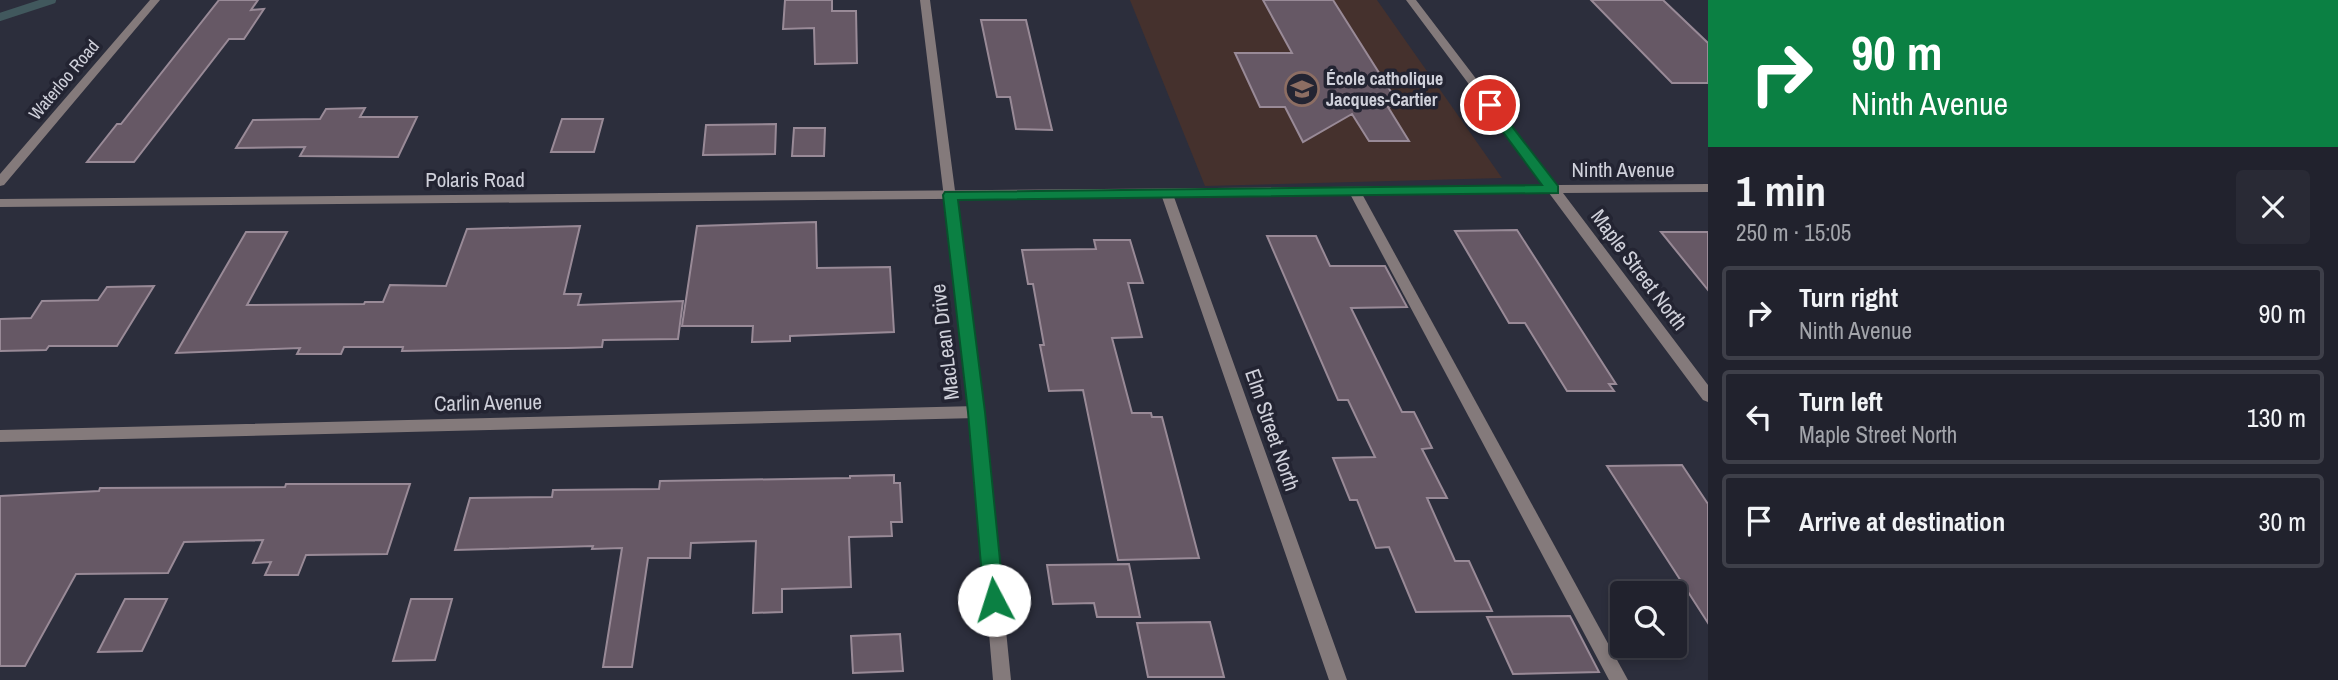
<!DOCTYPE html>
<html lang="en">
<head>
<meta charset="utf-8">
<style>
  body { margin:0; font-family:"Archivo Narrow",sans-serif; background:#292a35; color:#f1f3f6; height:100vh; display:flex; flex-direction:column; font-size:26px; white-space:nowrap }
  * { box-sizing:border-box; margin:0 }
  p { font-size:23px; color:#a2a4aa }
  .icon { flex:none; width:38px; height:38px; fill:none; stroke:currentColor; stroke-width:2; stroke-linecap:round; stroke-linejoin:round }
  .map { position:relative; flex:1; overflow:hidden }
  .side { display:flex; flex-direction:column; background:#21222d; width:630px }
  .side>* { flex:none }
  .hud { background:#0b8043; color:#fff; overflow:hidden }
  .buttons { position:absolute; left:1610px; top:581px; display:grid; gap:14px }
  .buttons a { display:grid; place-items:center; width:77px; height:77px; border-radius:7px; background:#21222d; box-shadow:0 4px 10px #0003,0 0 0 2px #3e3f49; font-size:35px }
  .pin { position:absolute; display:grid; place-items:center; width:60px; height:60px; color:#fff; margin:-30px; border:4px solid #fff; border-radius:50%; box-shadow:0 2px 7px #0007 }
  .me { position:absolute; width:77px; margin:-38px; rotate:355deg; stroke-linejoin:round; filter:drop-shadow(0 0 5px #0008) }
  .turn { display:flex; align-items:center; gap:24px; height:147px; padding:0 28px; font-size:32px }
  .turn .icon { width:91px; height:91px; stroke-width:2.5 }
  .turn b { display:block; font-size:49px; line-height:60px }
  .round { display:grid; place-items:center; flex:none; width:74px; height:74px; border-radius:7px; background:#292a35 }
  .headline { display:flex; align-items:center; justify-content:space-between; height:119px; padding:0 28px }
  h1 { font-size:42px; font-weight:700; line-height:52px }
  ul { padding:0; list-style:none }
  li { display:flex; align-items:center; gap:21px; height:94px; margin:0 14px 10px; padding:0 14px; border:4px solid #3e3f49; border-radius:7px }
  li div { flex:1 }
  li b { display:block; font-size:26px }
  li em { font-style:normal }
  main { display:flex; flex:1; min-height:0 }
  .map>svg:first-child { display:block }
  .commercial { fill:#45312d }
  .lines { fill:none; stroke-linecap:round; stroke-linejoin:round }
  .stream { stroke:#41585d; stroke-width:8 }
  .building { fill:#665865; stroke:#998a97; stroke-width:2 }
  .service { fill:#847a7b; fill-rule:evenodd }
  .minor { fill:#847a7b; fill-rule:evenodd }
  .tertiary { fill:#847a7b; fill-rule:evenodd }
  .route { fill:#0b8043; stroke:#07532c; stroke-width:2 }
  .labels { text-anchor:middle; stroke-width:7; stroke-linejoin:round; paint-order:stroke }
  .far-poi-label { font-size:18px; font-weight:bold; fill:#cfd0da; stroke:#232432; text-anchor:start }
  .far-street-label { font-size:18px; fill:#cfd0da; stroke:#232432 }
  .street-label { font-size:21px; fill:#cfd0da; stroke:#232432 }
</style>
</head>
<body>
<main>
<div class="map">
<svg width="1708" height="680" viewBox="0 0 1708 680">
  <rect width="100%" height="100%" fill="#2c2e3c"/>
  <path class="commercial" d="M1130,0h247l125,178 -297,8z"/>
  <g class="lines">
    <path class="stream" d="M0,17l52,-17"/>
  </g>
  <path class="building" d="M219,0h39l-7,10 13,-1 -20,30h-15l-95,123h-47l30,-38h4z
    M785,0h47v11h24l1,52 -42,1 -1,-36 -31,1z
    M1263,0h70l67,106 -12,1 21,34h-40l-17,-27 -49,28 -18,-35h-25l-25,-54h57z
    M1591,0h72l45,43v40h-36z
    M981,20h45l26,110 -36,-1 -6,-32h-13z
    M365,108l-5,9h57l-19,40 -98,-1 5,-9 -69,1 17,-28 67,-1 6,-10z
    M562,119h41l-9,33h-43z
    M776,124l-1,30 -72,1 3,-30z
    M794,128h31l-1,28h-32z
    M816,222l1,46 73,-1 4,65 -104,4v5l-38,1 1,-16h-71l15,-100z
    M580,226l-16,68h17l-3,11 105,-4 -5,38 -75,1 -1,7 -34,1 -166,3 1,-4h-59l-3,7h-44l3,-6 -124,5 70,-121h41l-40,73 117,-1 1,-2h18l7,-17 56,1 21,-57z
    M1517,230l99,154h-7l5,7h-47l-42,-68h-16l-54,-92z
    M1661,232h47v58z
    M1267,236h49l14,30h55l22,41 -56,1 51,104h12l18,36 -10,1 25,49h-20l28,63h14l23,50 -76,1 -27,-65 -13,1 -19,-48h-7l-17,-42 42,-1 -27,-57h-10z
    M1094,240h36l13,43h-15l14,54 -30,1 20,75h19l1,4h10l37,141 -81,2 -35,-170 -34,1 -9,-46h4l-11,-61h-5l-6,-34 74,-1z
    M154,286l-37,60h-68l-3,4 -46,1v-32l31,-1 11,-17 56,-1 9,-13z
    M1682,465l26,39v119l-101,-157z
    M894,475v8h6l2,39h-11l1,14 -43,1 2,50 -69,2v23l-29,1 3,-72 -65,2 -1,15h-42l-16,109h-29l19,-119 -30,1 1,-3 -138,4 15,-52 82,-1 1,-7 106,-1 1,-8 190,-3v-2z
    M286,484h124l-23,70 -81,1 -8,20h-33l6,-13 -18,1 10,-23 -79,2 -16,31 -92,1 -51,92h-25v-170l99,-5 1,-3 185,-1z
    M1129,564l11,53h-43l-3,-14 -41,1 -6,-39z
    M125,599h42l-25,52 -44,1z
    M411,599h41l-17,61 -42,1z
    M1570,616l29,56 -86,2 -26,-57z
    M1210,622l14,55h-76l-11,-54z
    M900,634l3,37 -50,2 -2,-37z"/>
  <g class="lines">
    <path class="service" d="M1355,188l6,4 267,488h-19l-260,-488z"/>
    <path class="minor" d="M150,0h10l-156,185 -4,1v-12z
      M1406,0h10l141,185 151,-1v8l-145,1 145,192v17l-5,-2 -154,-207 -375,4 173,483h-18l-167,-483 -1162,10v-8l1544,-14z
      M977,406l5,2 2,4 -2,4 -5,2 -977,24v-12z"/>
    <path class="tertiary" d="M920,0h10l54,412 27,268h-18l-23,-268z"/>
  </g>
  <path class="route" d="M1490,102l4,1 64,83v7l-600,7 27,212 19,188 -3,6 -7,3 -7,-3 -3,-6 -16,-188 -25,-217 2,-3 597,-7 -59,-80z"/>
  <defs>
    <g id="school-ring" transform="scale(1.75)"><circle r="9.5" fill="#232432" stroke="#8d6e63" stroke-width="1.5"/><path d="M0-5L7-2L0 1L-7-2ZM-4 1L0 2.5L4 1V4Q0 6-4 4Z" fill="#8d6e63"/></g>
  </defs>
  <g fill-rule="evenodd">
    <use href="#school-ring" x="1302" y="89"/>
  </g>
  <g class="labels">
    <g class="far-poi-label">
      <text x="1326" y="85">École catholique<tspan x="1326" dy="21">Jacques-Cartier</tspan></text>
    </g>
    <g class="far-street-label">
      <text transform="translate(64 80) rotate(-50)" y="6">Waterloo Road</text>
    </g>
    <g class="street-label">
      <text x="1623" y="177">Ninth Avenue</text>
      <text x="475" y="187">Polaris Road</text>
      <text transform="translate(1639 270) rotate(53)" y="7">Maple Street North</text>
      <text transform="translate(945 342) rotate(-97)" y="7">MacLean Drive</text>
      <text transform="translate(488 403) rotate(-1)" y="7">Carlin Avenue</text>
      <text transform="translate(1272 430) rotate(71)" y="7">Elm Street North</text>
    </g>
  </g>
</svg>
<div class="buttons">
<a><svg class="icon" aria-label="search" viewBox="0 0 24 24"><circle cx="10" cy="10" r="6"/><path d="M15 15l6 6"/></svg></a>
</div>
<div class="pin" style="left:1490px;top:105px;background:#d93025"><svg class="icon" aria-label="arrive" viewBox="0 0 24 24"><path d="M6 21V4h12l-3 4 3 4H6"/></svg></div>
<svg class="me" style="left:994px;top:600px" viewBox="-20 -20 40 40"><circle r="19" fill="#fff"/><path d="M0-13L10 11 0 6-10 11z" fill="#0b8043"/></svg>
</div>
<section class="side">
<div class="hud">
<div class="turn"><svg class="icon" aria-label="right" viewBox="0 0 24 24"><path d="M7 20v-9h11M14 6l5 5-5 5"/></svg><div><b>90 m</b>Ninth Avenue</div></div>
</div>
<div class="headline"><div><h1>1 min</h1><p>250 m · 15:05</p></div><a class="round"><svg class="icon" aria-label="close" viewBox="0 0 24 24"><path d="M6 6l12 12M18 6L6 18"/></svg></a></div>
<ul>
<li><svg class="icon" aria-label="right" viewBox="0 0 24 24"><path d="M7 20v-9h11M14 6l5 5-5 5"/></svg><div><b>Turn right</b><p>Ninth Avenue</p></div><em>90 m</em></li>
<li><svg class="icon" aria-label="left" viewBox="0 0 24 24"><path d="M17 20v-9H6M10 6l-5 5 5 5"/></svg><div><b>Turn left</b><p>Maple Street North</p></div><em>130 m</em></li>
<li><svg class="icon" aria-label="arrive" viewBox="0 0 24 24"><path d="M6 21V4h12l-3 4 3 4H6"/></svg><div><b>Arrive at destination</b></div><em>30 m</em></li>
</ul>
</section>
</main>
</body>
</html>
